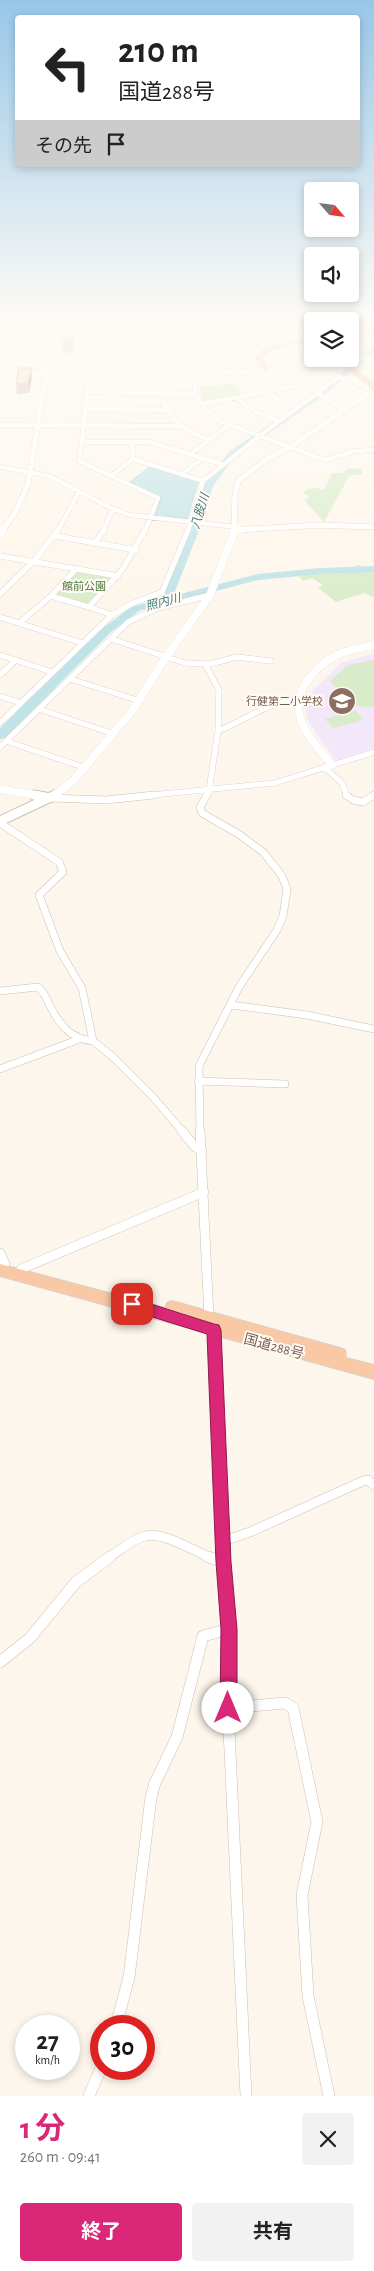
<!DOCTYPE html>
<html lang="ja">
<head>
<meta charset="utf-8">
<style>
  body { margin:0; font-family:"Alegreya Sans","Noto Sans JP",sans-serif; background:#f2f2f2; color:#222; height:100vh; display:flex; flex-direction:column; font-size:19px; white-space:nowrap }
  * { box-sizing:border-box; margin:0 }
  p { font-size:16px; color:#767676 }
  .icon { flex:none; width:28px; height:28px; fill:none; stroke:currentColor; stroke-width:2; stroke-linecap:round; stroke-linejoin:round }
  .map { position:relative; height:2096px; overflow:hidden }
  .sheet { display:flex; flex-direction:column; background:#fff; flex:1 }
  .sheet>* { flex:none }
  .banner { position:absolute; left:15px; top:15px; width:345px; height:152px; border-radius:5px; box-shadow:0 2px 8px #0003; background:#fff; color:#222; overflow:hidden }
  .needle { width:32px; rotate:118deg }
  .buttons { position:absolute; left:304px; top:182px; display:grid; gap:10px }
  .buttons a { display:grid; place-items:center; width:55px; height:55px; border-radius:5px; background:#fff; box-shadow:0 2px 8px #0003; font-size:25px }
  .speed { position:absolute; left:15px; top:2015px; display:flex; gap:10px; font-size:25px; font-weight:700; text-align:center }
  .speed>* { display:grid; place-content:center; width:65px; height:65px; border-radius:50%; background:#fff; box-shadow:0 2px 8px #0003; line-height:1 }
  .speed small { font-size:12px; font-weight:400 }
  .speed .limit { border:8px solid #d22; background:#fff; color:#111 }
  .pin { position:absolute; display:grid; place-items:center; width:42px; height:42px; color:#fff; margin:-21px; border-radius:10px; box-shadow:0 2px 8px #0006 }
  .me { position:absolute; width:55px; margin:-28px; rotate:0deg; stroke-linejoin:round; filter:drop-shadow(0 0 4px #0008) }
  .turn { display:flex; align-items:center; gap:18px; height:105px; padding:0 20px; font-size:22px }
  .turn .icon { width:65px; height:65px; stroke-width:2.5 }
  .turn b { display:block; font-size:35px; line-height:42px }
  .then { display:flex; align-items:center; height:48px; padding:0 20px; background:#0003; gap:10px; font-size:19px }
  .round { display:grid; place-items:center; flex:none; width:52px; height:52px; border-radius:5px; background:#f2f2f2 }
  .headline { display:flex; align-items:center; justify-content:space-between; height:85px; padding:0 20px }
  h1 { font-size:30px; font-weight:700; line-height:38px; color:#db2777 }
  .action { display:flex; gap:10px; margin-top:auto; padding:10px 20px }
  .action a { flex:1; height:58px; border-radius:5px; background:#db2777; color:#fff; font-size:20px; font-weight:700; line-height:58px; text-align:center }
  .action a+a { background:#f2f2f2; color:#222 }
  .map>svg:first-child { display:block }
  .education { fill:#f3e8fa }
  .green { fill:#d8ecc9 }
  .water { fill:#bfe3e8; stroke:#a5d3da }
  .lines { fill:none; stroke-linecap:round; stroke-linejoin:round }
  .river { fill:#bfe3e8; fill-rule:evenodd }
  .tertiary-tunnel { stroke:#dcd0c4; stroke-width:5.5; stroke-dasharray:5.5 3; stroke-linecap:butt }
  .minor-far4-casing { stroke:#d1beb0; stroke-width:5 }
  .minor-far3-casing { stroke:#d1beb0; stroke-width:6 }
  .minor-far2-casing { stroke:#d1beb0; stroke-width:8 }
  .minor-far1-casing { stroke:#d1beb0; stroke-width:10 }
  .minor-casing { stroke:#d1beb0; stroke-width:12 }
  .tertiary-far2-casing { stroke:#d1beb0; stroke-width:6 }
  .tertiary-far1-casing { stroke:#d1beb0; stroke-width:8 }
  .tertiary-casing { stroke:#d1beb0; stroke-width:11 }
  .trunk-casing { stroke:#dad1cd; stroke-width:2 }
  .minor-far4 { stroke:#fff; stroke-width:4.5 }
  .minor-far3 { stroke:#fff; stroke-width:5.5 }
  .minor-far2 { stroke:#fff; stroke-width:7 }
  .minor-far1 { stroke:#fff; stroke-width:9 }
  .minor { stroke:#fff; stroke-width:11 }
  .tertiary-far2 { stroke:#fff; stroke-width:5.5 }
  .tertiary-far1 { stroke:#fff; stroke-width:8 }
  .tertiary { stroke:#fff; stroke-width:9 }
  .trunk { fill:#f9c8a4; fill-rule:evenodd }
  .wall { fill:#d1b7a8 }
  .shaded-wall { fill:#aa9588 }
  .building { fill:#f3d5c3; stroke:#aa9588 }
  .route { fill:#db2777; stroke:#8e194d }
  .labels { text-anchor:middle; stroke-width:4; stroke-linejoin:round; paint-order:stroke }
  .far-park-label { font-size:11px; fill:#537a41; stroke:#fffaf3 }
  .far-education-label { font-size:11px; fill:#785e54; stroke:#fffaf3; text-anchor:end }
  .far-water-label { font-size:12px; font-style:italic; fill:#437c86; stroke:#fffaf3 }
  .street-label { font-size:14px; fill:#7a5c4d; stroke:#fffaf3 }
</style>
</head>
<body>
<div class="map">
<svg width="374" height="2096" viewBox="0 0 374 2096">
  <rect width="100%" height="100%" fill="#fdf6ec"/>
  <path class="education" d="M374,654v94l-38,13 -21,-29 -8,-14 -1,-6 6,-21 31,-29z"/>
  <path class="green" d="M232,384l12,10 -41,7 -5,-14z
    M348,468l14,1v5l-13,2 -25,46 -19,-21 4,-5 -7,-3 10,-6 12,3 8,-17h10z
    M358,565l16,4v28l-10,-4 -28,9 -18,-14 5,-3 -11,-7 -9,3 -5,-6 22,-3 17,2z
    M77,572l33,5 1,2 -23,24 -4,1 -27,-8 -1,-2z
    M374,660v47l-22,-1 -22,-25 18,-16z
    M355,710l9,10 -31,8 -8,-9z"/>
  <path class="water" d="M150,467l48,15 -11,37 -32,-3 6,-18 -31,-16z"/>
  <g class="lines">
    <path class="river" d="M374,344v8l-53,46 -85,57 -23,31 -11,37 -29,73 85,-22 63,-6 53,-2v6l-53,2 -63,6 -119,31 -28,21 -106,106 -5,1v-11l103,-100 28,-21 29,-8 32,-76 11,-37 27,-35 85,-57z"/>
    <path class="tertiary-tunnel" d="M327,362l32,-3"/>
    <g class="minor-far4-casing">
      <path id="minor-far4" d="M0,321h2
        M253,321l17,19
        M13,329l103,-8
        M129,333v24
        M92,337l166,-16
        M168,344l100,-7
        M0,355h8l5,-26 -1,-8
        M91,356l100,1 5,37 9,14 14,13 106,39 30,-9 19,-1
        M191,357l59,-3 16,-10 35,-6 -16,-17
        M323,363l35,28 10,3
        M289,368l28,25 28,18
        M124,375l2,-12
        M140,375l1,-13
        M0,391v4
        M87,392l5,-71
        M268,392l11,9 18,6
        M161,394c8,26 23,37 48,46
        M195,394l-108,-2 -5,50h68l72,22
        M235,397l21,15 22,9
        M200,404l108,-20
        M84,409l82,1
        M0,425l179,1
        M259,436l80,-59
        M82,442l-3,19 32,15
        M132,442l1,17 -22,17 47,22 -13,33
        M190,454l39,-29
        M133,459l70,22
        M0,467l49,9 64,33 17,6 106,12
        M182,474l21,-16
        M58,531l21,-40
        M103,531l10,-22
        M188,531l15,-50 54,-43"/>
    </g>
    <g class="minor-far3-casing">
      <path id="minor-far3" d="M55,536l81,14
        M95,543l9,-13
        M0,556l118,20
        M0,594l36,-35 22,-29
        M51,596l38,11
        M112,615l21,-12 29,-11 26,-62
        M0,617l82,26
        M19,623l32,-27 25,-27
        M111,639l74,24 25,1 27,-7 34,4
        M0,655l52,17
        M205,664l14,26 -1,41
        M0,675l16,-15
        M70,679l70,22
        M0,696l21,7
        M39,709l75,25
        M0,723l112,-108 -23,-8 33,-37 23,-40
        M6,741l80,27
        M0,747l128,-125 30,-14 52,-13
        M324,767l18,16 5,13
        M142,796l133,-13 99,-31
        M206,796l3,-5 9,-60c28,-11 49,-29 80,-31
        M372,796l2,-1"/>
    </g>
    <g class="minor-far2-casing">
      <path id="minor-far2" d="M346,795l7,5 10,2 11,-7
        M51,798l55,2 48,-5
        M0,823l59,39 4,10 -24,23 21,56 22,37 11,53 20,16 40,40 30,35
        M0,991l38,-4c6,5 8,10 11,17 10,20 21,35 44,37
        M231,1005l76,10 67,14
        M0,1069l77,-29
        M198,1081l87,3
        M200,1132l-1,-66 40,-79 38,-57 6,-14 4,-27 -5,-13 -18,-23 -24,-18 -38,-22 -2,-6 7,-12"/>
    </g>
    <g class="minor-far1-casing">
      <path id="minor-far1" d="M182,1131l12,15 8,5
        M200,1131l9,187 5,12 10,228
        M0,1253l5,11
        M21,1269l183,-77
        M224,1541l26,-9 113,-51 5,-1 6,5
        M108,1558c11,-7 24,-19 37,-22 18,-5 49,15 66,22"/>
    </g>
    <g class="minor-casing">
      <path id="minor" d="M208,1557l16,5
        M224,1557l5,72 -1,79 18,388
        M0,1662l30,-24 46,-56 34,-25
        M228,1708l57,-5 8,5 24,114 -15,73 6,101 21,100
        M116,2026l13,-49 22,-180 4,-14 22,-46 26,-101 26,-7
        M89,2096l12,-28"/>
    </g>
    <g class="tertiary-far2-casing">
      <path id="tertiary-far2" d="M359,359l15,-2
        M0,373l192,2 74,-5 61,-8
        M235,530l85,-5 54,2
        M2,531l13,-18 13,-29 24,-144 1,-19
        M234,531l1,-36 3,-14 29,-22 23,-12 78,-53"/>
    </g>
    <g class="tertiary-far1-casing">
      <path id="tertiary-far1" d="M235,530h5
        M0,534l3,-4
        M332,765c-12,-15 -27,-30 -32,-48 -8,-26 15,-51 37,-62 11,-6 25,-7 37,-10
        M0,789l41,7
        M53,796l19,-14 60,-71 34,-54 44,-62 25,-65"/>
    </g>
    <g class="tertiary-casing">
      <path id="tertiary" d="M34,795l16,3
        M0,821l55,-26"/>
    </g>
    <g class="trunk-casing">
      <path id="trunk" d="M297,321h6l9,10v8l-40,10 -10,9 7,12 -5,1 -8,-13c14,-19 34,-13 53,-22z
        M350,329l24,1v4l-24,-1z
        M336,359h7l31,25v6z
        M0,1264l165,44 2,-5 5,-2 168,47 5,2 1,8 28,7v14l-374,-103z"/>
    </g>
    <use href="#minor-far4" class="minor-far4"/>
    <use href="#minor-far3" class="minor-far3"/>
    <use href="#minor-far2" class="minor-far2"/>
    <use href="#minor-far1" class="minor-far1"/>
    <use href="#minor" class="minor"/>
    <use href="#tertiary-far2" class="tertiary-far2"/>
    <use href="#tertiary-far1" class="tertiary-far1"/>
    <use href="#tertiary" class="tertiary"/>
    <use href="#trunk" class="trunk"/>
  </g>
  <path class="wall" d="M72,332l1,13 -2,9 -9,-3 -1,-13z
    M31,368l1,10 -3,15 -12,1 -1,-10z"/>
  <path class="shaded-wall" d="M72,332l1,13 -2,9v-13z
    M31,368l1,10 -3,15 -1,-9z"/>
  <path class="building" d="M61,332h11l-1,9 -10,-3z
    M19,368h12l-3,16h-12z"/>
  <linearGradient id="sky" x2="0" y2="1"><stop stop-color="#97c7e8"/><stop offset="0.52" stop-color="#fefbf6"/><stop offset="1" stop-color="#fefbf6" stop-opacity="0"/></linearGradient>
  <rect width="374" height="614" fill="url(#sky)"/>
  <path class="route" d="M132,1298l82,26 5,1 2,5 10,232 6,67v79l-3,6 -6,2 -5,-2 -3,-6 1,-79 -5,-67 -9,-228 -80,-25 -2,-5 2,-4z"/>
  <defs>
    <g id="school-disc" transform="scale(1.4375)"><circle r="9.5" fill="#8d6e63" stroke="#fffaf3"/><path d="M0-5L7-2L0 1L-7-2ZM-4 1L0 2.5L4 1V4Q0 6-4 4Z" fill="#fff"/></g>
  </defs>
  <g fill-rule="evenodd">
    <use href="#school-disc" x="342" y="701"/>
  </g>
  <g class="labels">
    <g class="far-park-label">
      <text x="84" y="590">館前公園</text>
    </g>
    <g class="far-education-label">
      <text x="323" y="705">行健第二小学校</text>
    </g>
    <g class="far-water-label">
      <text transform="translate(200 511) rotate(-73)" y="4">八股川</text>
      <text transform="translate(163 602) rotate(-15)" y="4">照内川</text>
    </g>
    <g class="street-label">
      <text transform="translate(274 1346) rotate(15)" y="5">国道288号</text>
    </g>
  </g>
</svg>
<div class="buttons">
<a><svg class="needle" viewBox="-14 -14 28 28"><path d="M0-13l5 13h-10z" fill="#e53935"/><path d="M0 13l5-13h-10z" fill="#767676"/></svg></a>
<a><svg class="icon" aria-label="sound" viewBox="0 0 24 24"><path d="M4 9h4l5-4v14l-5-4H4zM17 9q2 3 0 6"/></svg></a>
<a><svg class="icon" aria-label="layers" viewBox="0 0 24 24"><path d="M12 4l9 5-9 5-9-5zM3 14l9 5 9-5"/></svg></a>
</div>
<div class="speed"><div>27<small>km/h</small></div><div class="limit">30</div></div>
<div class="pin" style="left:132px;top:1304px;background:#d93025"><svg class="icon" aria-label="arrive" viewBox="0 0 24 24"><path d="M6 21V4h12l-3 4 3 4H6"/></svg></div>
<svg class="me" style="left:228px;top:1708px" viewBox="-20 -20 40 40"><circle r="19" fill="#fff"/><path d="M0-13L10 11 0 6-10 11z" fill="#db2777"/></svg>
<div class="banner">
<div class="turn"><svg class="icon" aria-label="left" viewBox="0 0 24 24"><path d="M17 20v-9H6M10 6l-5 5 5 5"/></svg><div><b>210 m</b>国道288号</div></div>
<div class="then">その先<svg class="icon" aria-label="arrive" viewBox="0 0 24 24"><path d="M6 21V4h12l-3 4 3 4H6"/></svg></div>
</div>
</div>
<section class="sheet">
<div class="headline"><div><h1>1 分</h1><p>260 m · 09:41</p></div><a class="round"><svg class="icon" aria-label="close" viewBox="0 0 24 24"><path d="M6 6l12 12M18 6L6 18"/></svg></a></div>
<div class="action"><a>終了</a><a>共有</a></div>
</section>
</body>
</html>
